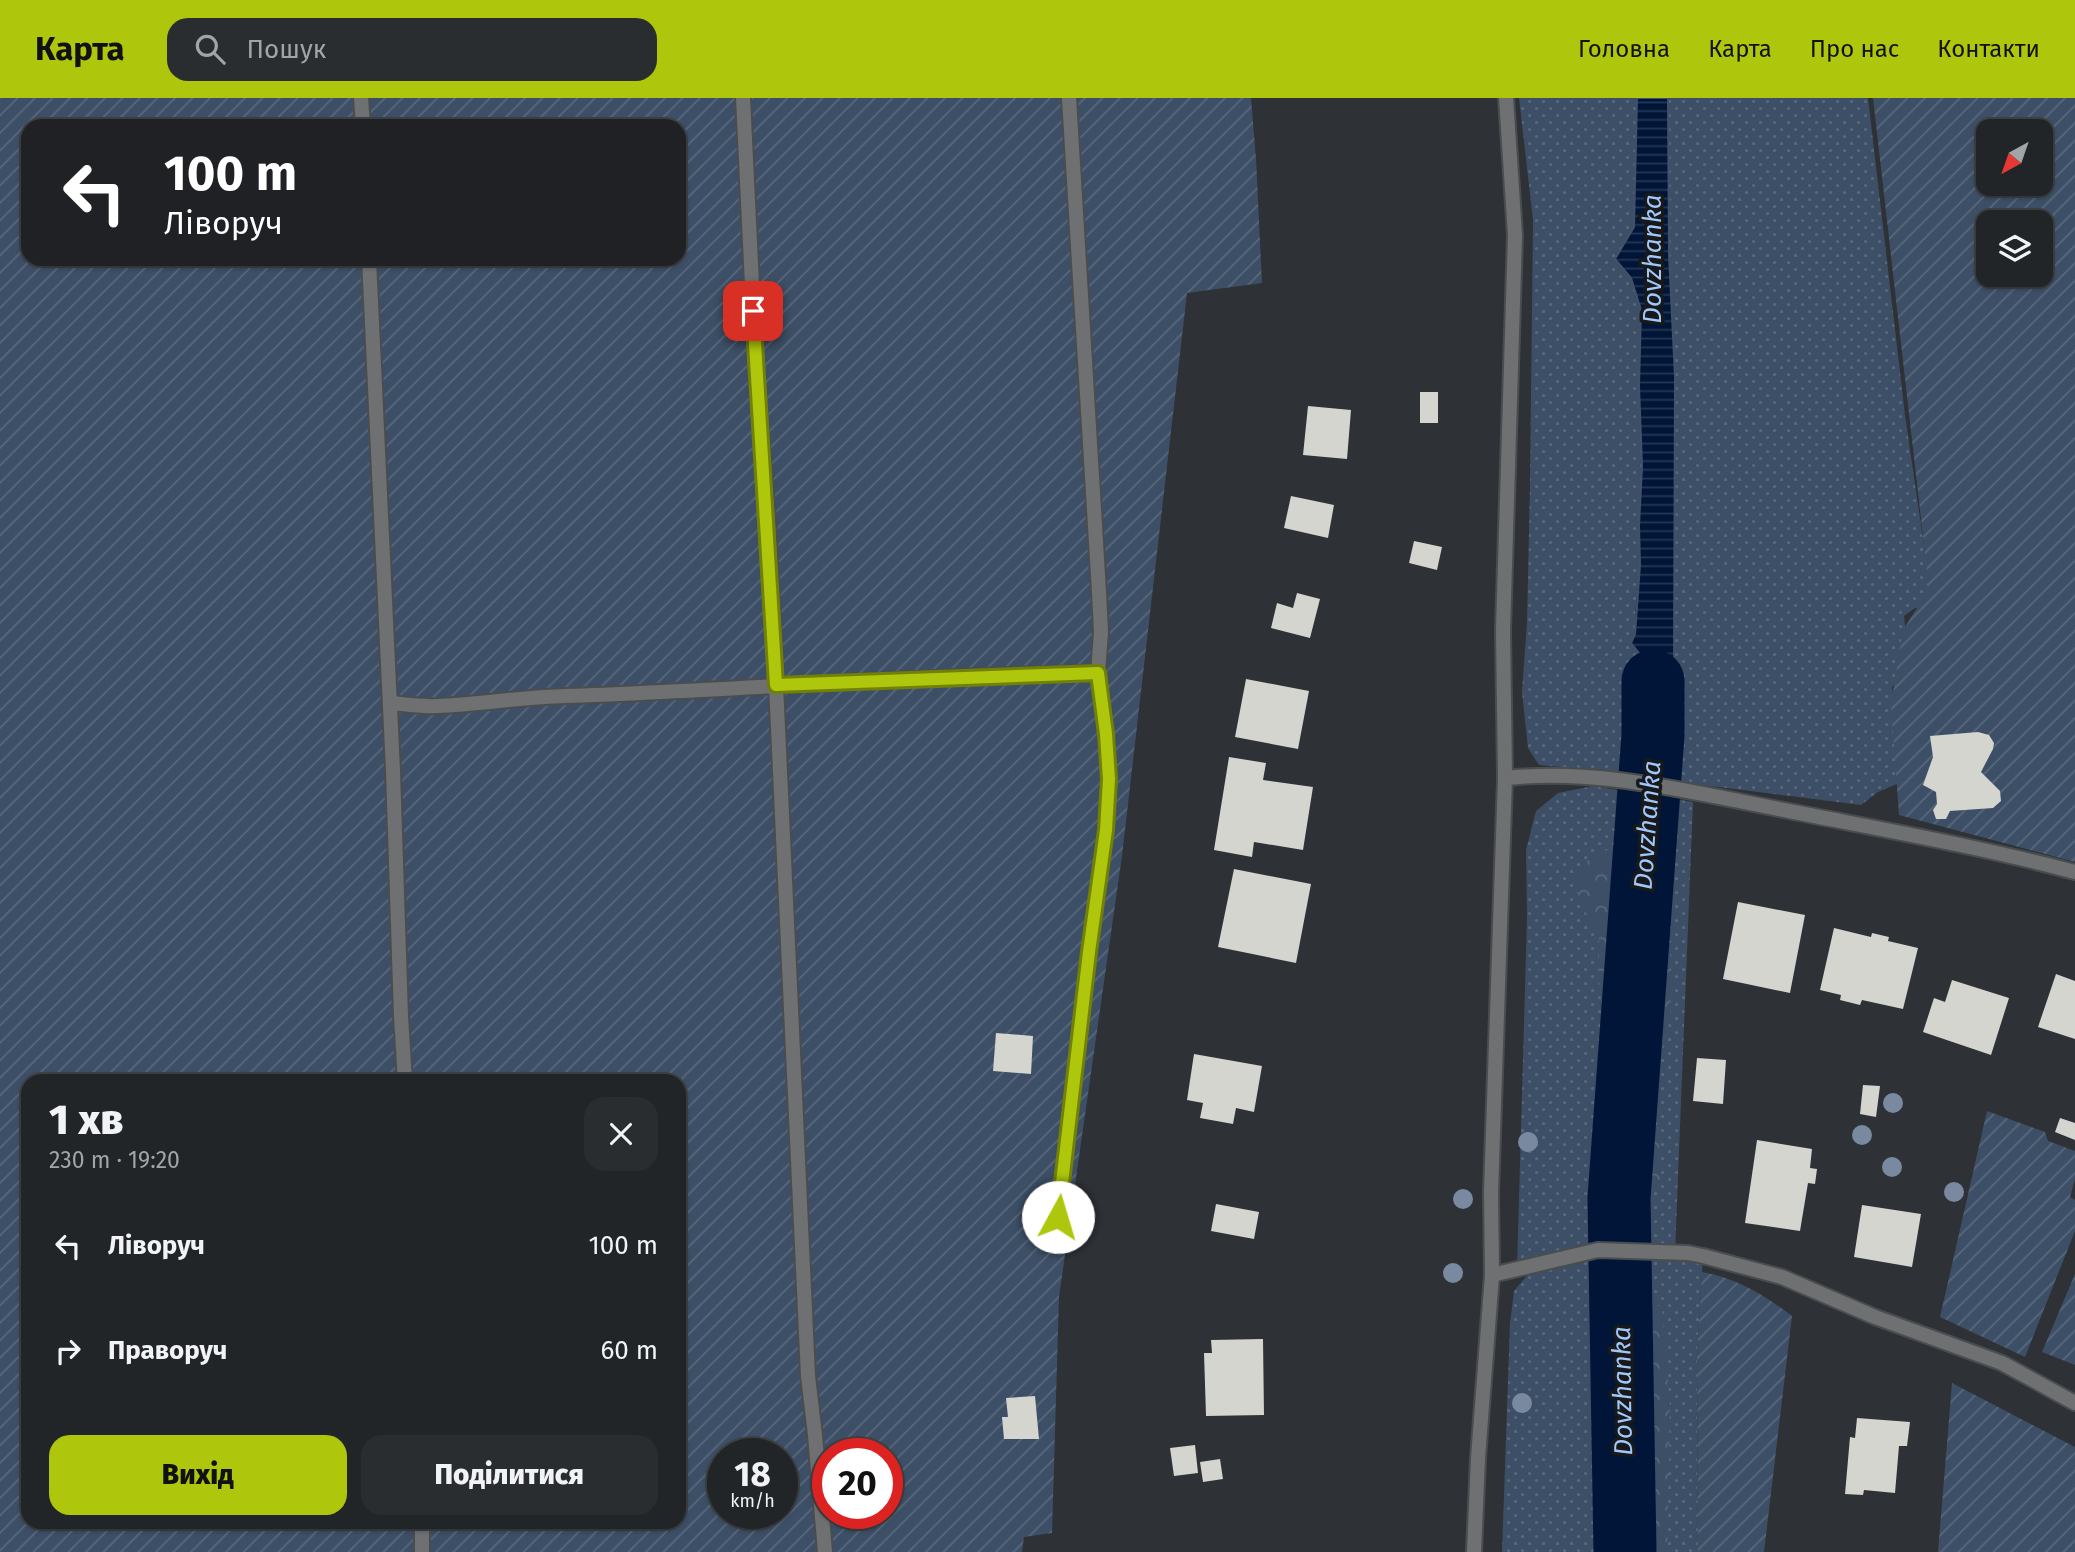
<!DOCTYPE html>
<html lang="uk">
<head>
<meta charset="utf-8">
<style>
  body { margin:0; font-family:"Fira Sans",sans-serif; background:#2a2d30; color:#f1f3f6; height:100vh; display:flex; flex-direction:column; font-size:26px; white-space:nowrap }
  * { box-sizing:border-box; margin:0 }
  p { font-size:23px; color:#a2a5a8 }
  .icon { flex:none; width:38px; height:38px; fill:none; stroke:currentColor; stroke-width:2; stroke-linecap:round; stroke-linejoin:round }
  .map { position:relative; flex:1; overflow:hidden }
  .drawer { position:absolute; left:21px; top:976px; width:665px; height:455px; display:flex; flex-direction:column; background:#222528; border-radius:21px; box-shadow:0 2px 5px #0004,0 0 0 2px #3f4245 }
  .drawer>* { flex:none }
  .top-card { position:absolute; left:21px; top:21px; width:665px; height:147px; border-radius:21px; box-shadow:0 2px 5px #0004,0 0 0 2px #3f4245; background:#202124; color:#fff; overflow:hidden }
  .needle { width:46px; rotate:220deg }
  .tools { position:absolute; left:1976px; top:21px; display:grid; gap:14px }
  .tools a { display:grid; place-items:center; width:77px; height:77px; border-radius:14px; background:#222528; box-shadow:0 2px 5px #0004,0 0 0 2px #3f4245; font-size:35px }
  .speed { position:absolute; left:707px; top:1340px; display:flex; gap:14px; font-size:35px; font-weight:700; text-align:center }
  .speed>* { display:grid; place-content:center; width:91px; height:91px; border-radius:50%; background:#222528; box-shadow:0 2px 5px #0004,0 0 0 2px #3f4245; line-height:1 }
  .speed small { font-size:18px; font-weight:400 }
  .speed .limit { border:10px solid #d22; background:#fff; color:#111 }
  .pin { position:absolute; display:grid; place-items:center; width:60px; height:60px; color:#fff; margin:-30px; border-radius:14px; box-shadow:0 4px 10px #0006 }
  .me { position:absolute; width:77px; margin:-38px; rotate:6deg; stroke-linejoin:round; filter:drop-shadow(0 0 5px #0008) }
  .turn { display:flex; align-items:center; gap:24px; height:147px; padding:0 28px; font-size:32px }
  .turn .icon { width:91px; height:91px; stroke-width:2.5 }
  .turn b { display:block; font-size:49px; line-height:60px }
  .round { display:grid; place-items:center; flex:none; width:74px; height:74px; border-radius:21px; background:#2a2d30 }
  .overview { display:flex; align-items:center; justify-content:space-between; height:119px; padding:0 28px }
  h1 { font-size:42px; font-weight:800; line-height:52px }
  .button { display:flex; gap:14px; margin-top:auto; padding:14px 28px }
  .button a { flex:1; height:80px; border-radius:21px; background:#aec60b; color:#111; font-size:28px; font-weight:800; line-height:80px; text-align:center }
  .button a+a { background:#2a2d30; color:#f1f3f6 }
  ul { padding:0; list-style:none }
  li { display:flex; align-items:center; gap:21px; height:105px; padding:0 28px }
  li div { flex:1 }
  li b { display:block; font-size:26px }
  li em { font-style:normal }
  header { display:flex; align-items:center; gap:42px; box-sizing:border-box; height:98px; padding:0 35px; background:#aec60b; color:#111 }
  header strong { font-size:33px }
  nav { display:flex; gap:38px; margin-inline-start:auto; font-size:24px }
  .search { width:490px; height:63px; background:#2a2d30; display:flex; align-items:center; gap:18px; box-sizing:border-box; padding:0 24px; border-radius:21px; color:#a2a5a8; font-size:26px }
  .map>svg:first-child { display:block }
  .grass { fill:url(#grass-dots) }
  .forest { fill:url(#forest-crowns) }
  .garden { fill:url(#garden-furrows); fill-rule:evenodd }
  .water { fill:url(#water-rules); stroke:#42516a; stroke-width:2 }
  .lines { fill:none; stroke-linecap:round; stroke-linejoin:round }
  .river { stroke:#001537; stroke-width:63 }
  .building { fill:#d3d5ce }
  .lane-casing { stroke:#4a4d50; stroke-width:18 }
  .street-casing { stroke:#4a4d50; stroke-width:18 }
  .lane { stroke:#6e7072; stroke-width:14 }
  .street { stroke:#6e7072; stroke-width:14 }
  .tree { fill:#7889a0 }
  .route-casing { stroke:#718107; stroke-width:18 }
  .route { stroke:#aec60b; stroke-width:12 }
  .labels { text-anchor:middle; stroke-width:7; stroke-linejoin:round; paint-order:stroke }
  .water-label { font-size:26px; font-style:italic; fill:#a2c8fb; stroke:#17191b }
</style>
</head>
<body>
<header>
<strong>Карта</strong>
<div class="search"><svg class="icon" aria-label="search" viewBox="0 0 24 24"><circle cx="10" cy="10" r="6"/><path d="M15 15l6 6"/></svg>Пошук</div>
<nav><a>Головна</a><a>Карта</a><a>Про нас</a><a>Контакти</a></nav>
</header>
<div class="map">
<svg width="2075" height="1454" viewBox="0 0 2075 1454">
  <defs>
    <pattern id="grass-dots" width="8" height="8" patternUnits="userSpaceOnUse" patternTransform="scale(1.75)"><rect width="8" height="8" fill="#3d4f66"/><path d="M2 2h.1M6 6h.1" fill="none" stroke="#58687c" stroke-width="1.8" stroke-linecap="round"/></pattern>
    <pattern id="forest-crowns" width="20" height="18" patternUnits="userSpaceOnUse" patternTransform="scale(1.75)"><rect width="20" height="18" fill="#3d4f66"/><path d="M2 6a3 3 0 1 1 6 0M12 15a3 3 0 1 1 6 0" fill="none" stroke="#58687c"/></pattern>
    <pattern id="garden-furrows" width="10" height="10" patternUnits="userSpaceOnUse" patternTransform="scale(1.75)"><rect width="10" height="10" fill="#3d4f66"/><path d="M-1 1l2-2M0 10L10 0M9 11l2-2" fill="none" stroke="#58687c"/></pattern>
    <pattern id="water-rules" width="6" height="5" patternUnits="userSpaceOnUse" patternTransform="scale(1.75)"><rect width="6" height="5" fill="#001537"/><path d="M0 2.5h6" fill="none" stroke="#253754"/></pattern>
  </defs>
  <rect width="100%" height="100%" fill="#2e3135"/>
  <path class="grass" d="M1519,0h118l-3,129 -18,32 15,18 10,33 -2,76 3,80 -3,60 1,39 -5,50 4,52 -4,42 1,37 -3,27 -94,-8 -11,-17 -6,-56 5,-69 3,-138 3,-265z
    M1668,0h200l37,317 28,193h-18l-11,8 6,57 -18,14 12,94 -26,11 -17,13 -205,-26 -3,-10 21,-104 1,-288 -6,-122z
    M1593,688l100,16 -18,450 28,4 -6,101 1,195h-196l8,-229 4,-32 22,-26 -19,4 10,-351 -1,-68 10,-39 22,-18z"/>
  <path class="forest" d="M1665,712l12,22 -13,23 5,28 -1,47 4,50 -2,40 -10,38 -16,5 -29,-26 -12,-19 -4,-36v-46l-17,-30 -8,-25 16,-24 32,-13 12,-29z
    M1641,1007l19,36 -2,14 3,31 -24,20 -26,-34 5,-44z
    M1642,1196l20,13 8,100 -3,145h-32l5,-49 -4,-51 6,-40z"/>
  <path class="garden" d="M0,0h1251l5,61 6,124 -75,10 -65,563 -63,441 -7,236 -28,4 -2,15h-1022zM28,28h651v133h-651zM28,984h651v440h-651zM723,1356h59v60h-59zM828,1356h59v60h-59z
    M1873,0h202v764l-176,-47 -8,-110 12,-75 26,-41zM1988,33h52v53h-52zM1988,124h52v53h-52z
    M1987,1013l58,21 3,9 27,10v28l-5,18 5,3v31l-50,126 -85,-40z
    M1702,1174c35,6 62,23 90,44l-28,236h-66l-1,-196z
    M2075,1176v91l-33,-13z
    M1952,1285l123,64v105h-137z"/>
  <path class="water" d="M1637,0h31l1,157 6,122 -1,288 -21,104 -19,-3 2,-20 -1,-37 4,-42v-14l-8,-10 4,-9 5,-69 -1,-39 3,-60 -3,-80 2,-76 -10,-32 -16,-19 19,-32z"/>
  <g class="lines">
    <path class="river" d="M1625,1454l-6,-354 34,-463v-54"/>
  </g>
  <path class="building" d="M1420,294h18v31h-18z
    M1308,308l43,4 -4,49 -44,-4z
    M1291,398l43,9 -6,33 -44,-10z
    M1414,443l28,6 -5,23 -28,-7z
    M1297,495l23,6 -10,39 -39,-10 6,-25 16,5z
    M1246,581l63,12 -11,58 -63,-12z
    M1978,634l11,3 5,8 -1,6 -12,23 19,19 1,10 -8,7 -43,3 -4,8h-10l-3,-9 4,-6 -1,-12 -13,-7 10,-28 -3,-21z
    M1229,659l37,6 -3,17 50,7 -10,63 -49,-8 -2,15 -38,-7z
    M1234,771l77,15 -15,79 -78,-16z
    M1738,804l67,13 -15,78 -67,-14z
    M1834,830l37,9 1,-4 17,4 -1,4 30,7 -15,61 -41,-9 -2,5 -20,-5 1,-5 -21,-5z
    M2056,876l19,7v58l-37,-12z
    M1952,882l57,18 -18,57 -68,-23 11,-34 11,4z
    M996,935l37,3 -2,38 -38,-3z
    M1194,956l68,12 -8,46 -18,-4 -3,16 -33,-6 3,-15 -16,-3z
    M1697,960l29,2 -3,44 -30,-3z
    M1863,987l17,1 -4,31 -16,-3z
    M2060,1020l15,5v17l-20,-8z
    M1757,1042l55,9 -2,19 7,1 -2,15 -7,-1 -8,48 -55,-8z
    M1216,1106l43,8 -5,27 -43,-8z
    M1862,1107l59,9 -9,53 -58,-10z
    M1263,1241l1,76 -58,1 -2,-63h8l-1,-13z
    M1035,1298l4,43h-35l-2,-22h6l-2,-19z
    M1857,1320l53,4 -3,24h-8l-4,47 -31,-3 -1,5 -18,-1 5,-57 5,1z
    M1195,1347l3,28 -24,3 -4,-28z
    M1220,1361l3,20 -20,3 -3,-20z"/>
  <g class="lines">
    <g class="lane-casing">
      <path id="lane" d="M361,0l2,28
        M743,0l14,290 11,131 8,166 32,691 7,59 10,117
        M369,161l24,512 8,245 4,66
        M390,605c16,1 32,4 48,3 43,-2 85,-9 128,-10 177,-6 354,-21 532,-23
        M1058,1119l31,-265 17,-122 3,-51 -3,-45 -8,-61 3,-41 -2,-40 -30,-494
        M1492,1177l106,-25 90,3 15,3 79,21 93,40 127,46 73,40
        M422,1454v-30"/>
    </g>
    <g class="street-casing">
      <path id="street" d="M1505,680c96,-10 190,15 284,33 96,19 192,36 286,61
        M1474,1454l4,-94 14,-183 -1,-83 14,-414 -2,-148 12,-395 -9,-137"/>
    </g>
    <use href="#lane" class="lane"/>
    <use href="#street" class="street"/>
  </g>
  <g class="tree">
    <circle cx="1893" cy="1005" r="10"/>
    <circle cx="1862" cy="1037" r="10"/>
    <circle cx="1528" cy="1044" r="10"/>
    <circle cx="1892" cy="1069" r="10"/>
    <circle cx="1954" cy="1094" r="10"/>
    <circle cx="1463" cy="1101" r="10"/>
    <circle cx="1453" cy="1175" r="10"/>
    <circle cx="1522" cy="1305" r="10"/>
  </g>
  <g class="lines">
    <g class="route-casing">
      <path id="route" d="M753,213l23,374 322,-12 8,61 3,45 -3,51 -17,122 -31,265"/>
    </g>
    <use href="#route" class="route"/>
  </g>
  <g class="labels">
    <g class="water-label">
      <text transform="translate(1652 161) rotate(-90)" y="9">Dovzhanka</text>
      <text transform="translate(1647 727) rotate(-86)" y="9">Dovzhanka</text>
      <text transform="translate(1622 1293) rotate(-91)" y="9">Dovzhanka</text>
    </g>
  </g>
</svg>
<div class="tools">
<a><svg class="needle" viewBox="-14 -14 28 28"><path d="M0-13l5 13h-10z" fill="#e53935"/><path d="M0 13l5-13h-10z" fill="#a2a5a8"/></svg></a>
<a><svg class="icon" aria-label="layers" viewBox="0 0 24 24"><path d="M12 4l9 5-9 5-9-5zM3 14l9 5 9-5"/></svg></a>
</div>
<div class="speed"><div>18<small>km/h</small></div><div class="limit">20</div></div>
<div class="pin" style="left:753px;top:213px;background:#d93025"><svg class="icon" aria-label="arrive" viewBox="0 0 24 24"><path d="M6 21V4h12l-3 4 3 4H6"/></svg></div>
<svg class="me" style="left:1058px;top:1119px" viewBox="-20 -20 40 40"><circle r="19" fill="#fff"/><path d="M0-13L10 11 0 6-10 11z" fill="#aec60b"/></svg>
<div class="top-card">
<div class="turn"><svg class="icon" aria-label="left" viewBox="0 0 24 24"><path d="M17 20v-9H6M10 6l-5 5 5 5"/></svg><div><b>100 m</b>Ліворуч</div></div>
</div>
<section class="drawer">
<div class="overview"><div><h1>1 хв</h1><p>230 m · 19:20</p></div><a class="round"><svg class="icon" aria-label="close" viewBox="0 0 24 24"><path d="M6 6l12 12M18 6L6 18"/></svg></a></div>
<ul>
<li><svg class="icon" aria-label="left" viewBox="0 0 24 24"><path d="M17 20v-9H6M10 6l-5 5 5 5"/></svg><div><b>Ліворуч</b></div><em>100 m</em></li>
<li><svg class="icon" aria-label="right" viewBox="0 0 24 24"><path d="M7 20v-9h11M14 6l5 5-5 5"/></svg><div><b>Праворуч</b></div><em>60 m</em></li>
</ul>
<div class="button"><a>Вихід</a><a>Поділитися</a></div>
</section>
</div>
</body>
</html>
